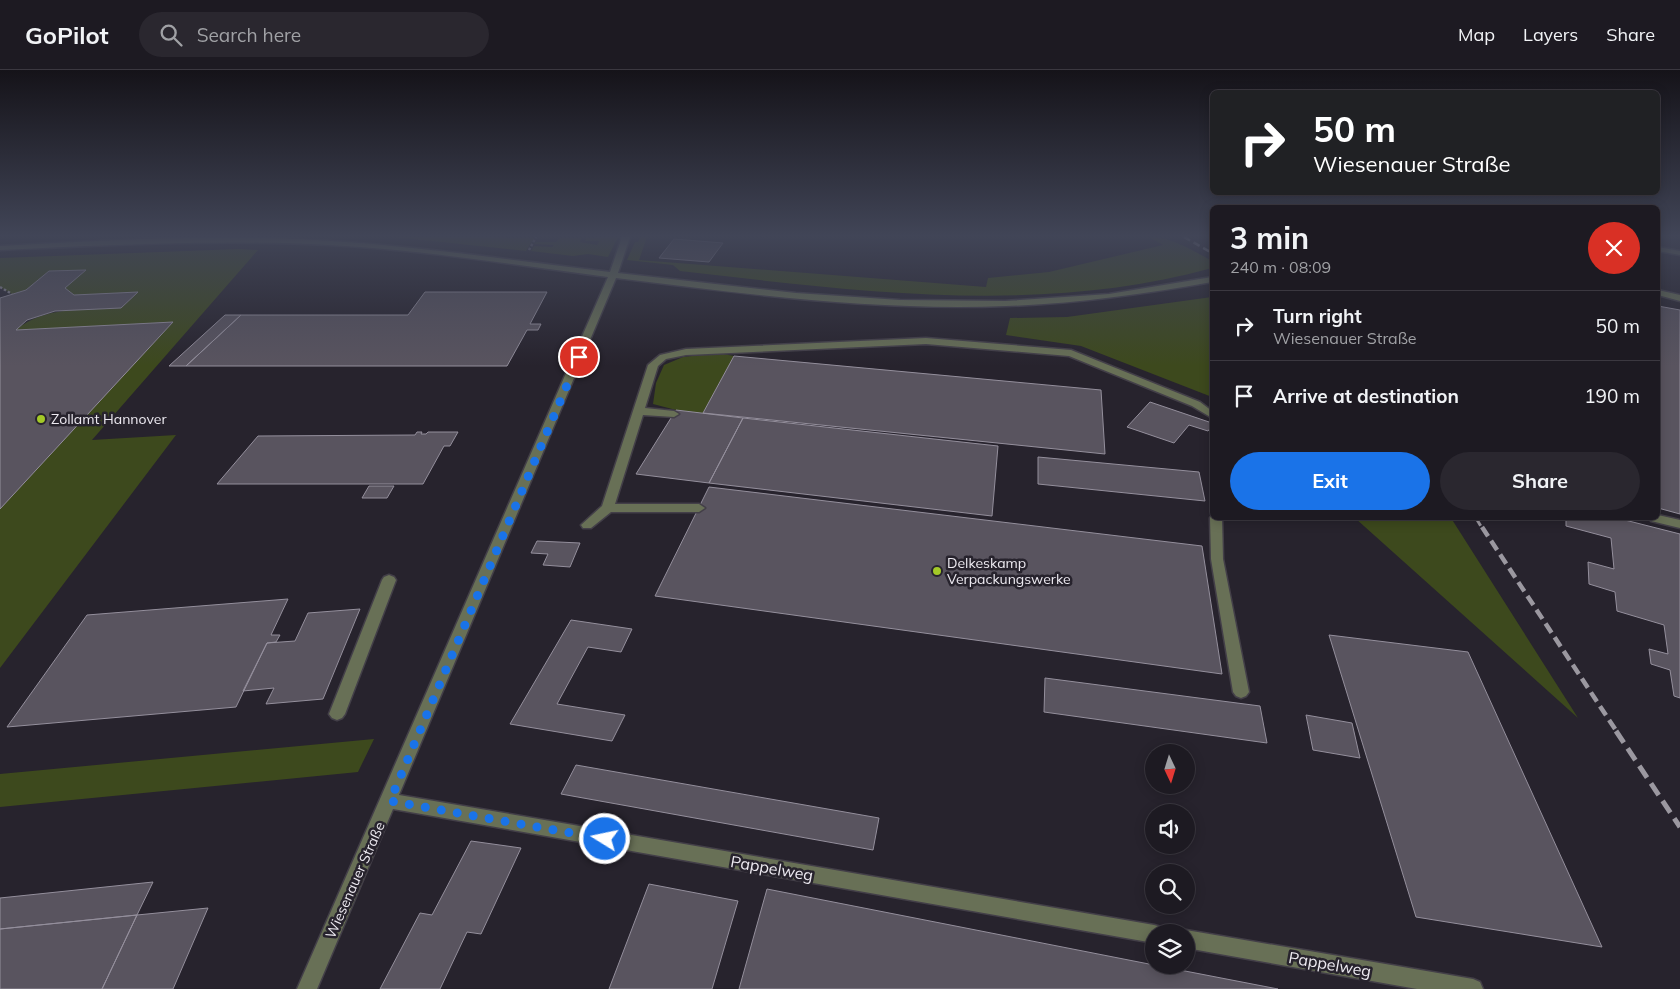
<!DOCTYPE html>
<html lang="en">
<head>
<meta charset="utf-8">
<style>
  body { margin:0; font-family:Mulish,sans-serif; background:#2a272f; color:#f1f3f6; height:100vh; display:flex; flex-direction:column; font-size:19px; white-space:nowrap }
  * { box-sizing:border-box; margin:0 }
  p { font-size:16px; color:#a0a1a5 }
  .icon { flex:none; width:28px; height:28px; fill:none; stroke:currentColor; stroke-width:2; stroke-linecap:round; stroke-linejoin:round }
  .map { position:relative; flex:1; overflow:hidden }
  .sheet { position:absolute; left:1210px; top:135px; width:450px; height:315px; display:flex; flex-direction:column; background:#1d1a22; border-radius:8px; box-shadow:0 2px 12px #0003,0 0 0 1px #3b3840 }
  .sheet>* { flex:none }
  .banner { position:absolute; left:1210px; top:20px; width:450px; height:105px; border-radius:8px; box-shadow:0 2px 12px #0003,0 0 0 1px #3b3840; background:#202124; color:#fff; overflow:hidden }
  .needle { width:32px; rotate:176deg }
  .fabs { position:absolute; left:1145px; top:674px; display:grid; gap:10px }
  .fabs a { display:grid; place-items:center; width:50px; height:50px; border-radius:50%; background:#1d1a22; box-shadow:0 2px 12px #0003,0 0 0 1px #3b3840; font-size:25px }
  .pin { position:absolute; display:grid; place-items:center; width:42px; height:42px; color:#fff; margin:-21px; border:2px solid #fff; border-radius:50%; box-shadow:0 1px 5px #0007 }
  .me { position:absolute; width:55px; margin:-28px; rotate:280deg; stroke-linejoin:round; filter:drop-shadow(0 0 4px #0008) }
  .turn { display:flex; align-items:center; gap:18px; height:105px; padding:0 20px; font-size:22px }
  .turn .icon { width:65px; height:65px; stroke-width:2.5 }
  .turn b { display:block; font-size:35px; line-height:42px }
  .round { display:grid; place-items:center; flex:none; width:52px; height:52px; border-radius:26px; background:#2a272f }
  .summary { display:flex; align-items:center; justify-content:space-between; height:85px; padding:0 20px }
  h1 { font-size:30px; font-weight:700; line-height:38px }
  .primary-button { display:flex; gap:10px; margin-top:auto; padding:10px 20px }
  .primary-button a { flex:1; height:58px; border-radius:30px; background:#1a73e8; color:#fff; font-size:20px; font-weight:700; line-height:58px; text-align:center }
  .primary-button a+a { background:#2a272f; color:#f1f3f6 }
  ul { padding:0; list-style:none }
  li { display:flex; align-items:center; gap:15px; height:70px; padding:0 20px; border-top:1px solid #3b3840 }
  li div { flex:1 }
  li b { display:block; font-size:19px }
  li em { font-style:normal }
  header { display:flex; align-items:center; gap:30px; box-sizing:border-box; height:70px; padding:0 25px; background:#1d1a22; border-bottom:1px solid #3b3840 }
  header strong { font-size:24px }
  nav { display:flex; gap:28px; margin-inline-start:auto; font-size:18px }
  .search { width:350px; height:45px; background:#2a272f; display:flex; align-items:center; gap:12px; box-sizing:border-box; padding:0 18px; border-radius:28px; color:#a0a1a5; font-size:19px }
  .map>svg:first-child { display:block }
  .green { fill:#3d491d }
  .building { fill:#59545f; stroke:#948f9c }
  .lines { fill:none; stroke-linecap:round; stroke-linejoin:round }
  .minor-casing { stroke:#433f48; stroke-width:3 }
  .path { stroke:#918e96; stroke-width:2.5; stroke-dasharray:2.5 2; stroke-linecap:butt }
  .minor { fill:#687056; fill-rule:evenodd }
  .rail-far3 { stroke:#9b98a0; stroke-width:2.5; stroke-dasharray:7 4; stroke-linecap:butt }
  .rail-far2 { stroke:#9b98a0; stroke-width:3; stroke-dasharray:9 4.5; stroke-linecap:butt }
  .rail-far1 { stroke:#9b98a0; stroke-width:4.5; stroke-dasharray:11 5.5; stroke-linecap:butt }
  .rail { stroke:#9b98a0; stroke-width:5; stroke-dasharray:14 7; stroke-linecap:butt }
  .route { stroke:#1a73e8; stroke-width:9; stroke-dasharray:0 16.2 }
  .poi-dot { fill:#a3c927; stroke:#27232d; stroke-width:2 }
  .labels { text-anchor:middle; stroke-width:5; stroke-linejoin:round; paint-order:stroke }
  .poi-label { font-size:14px; fill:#edeaf1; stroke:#27232d; text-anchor:start }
  .street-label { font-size:14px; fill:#edeaf1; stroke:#27232d }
  .near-street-label { font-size:16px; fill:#edeaf1; stroke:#27232d }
</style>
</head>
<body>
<header>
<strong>GoPilot</strong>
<div class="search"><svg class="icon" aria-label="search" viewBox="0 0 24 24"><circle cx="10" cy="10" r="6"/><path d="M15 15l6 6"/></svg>Search here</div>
<nav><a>Map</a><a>Layers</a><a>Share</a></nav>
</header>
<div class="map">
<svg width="1680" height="919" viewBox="0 0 1680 919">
  <rect width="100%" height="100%" fill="#27232d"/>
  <path class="green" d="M394,167l140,1 -8,13z
    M618,167l-10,20 -20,-3 -15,2 -42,-5 3,-5 18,1 2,-2 -20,-1 2,-2h20l3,-4h23l-2,4 17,3 2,-4h-14l1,-3z
    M640,167h7l-8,23 347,27 2,-9 61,-6 114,-27 -14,-8c23,0 43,13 63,24v7c-173,48 -357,23 -532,3l-7,-6 -46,-5 8,-18h3z
    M239,179l19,1 -166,190 84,-5 -176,233v-159l173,-187 -157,8c28,-24 69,-20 105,-22l17,-16 -64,3 -9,-7 20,-18 -36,1 -23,19 -14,4 -12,-7v-29z
    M1212,227v100l-131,-51 -75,-11 4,-17 57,-1z
    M718,283l16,3 -31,57 -27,-3 -23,-6 3,-21 8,-18 19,-8z
    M1355,448h96l127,200z
    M374,669l-16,33 -358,35v-33z"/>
  <path class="building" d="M674,169l49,4 -14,19 -50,-4z
    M86,200l-21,18 9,7 64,-3 -17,16 -66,3 -28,9 -11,10 157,-8 -173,187v-211l26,-8 23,-19z
    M425,222h122l-17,32h11l-3,6h-11l-20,36h-321l55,-51h167z
    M1658,236l22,4v204l-22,-6z
    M225,245h16l-55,51h-17z
    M734,286l367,34 4,64 -402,-41z
    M1150,332l62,21v3l-4,5 -19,-6 -15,18 -47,-16z
    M676,340l67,8 -34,65 -73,-9z
    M743,348l255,28 -6,70 -283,-33z
    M417,362h5l-1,2h5l2,-2h30l-8,14h-6l-21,38h-206l41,-48 157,-1z
    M1038,387l161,15 6,29 -167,-17z
    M369,416h25l-7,12h-25z
    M709,417l493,59 20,128 -567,-78z
    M1562,448h55l63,16v164l-6,-2 -4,-26 -19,-6 -2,-15 19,5 -4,-29 -47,-14 -2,-19 -26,-8 -1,-22 26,7 -3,-31 -45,-12v-8z
    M537,471l43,2 -10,24 -27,-2 5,-11 -17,-1z
    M288,529l-17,36h9l-4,7 -9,1 -31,64 -229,20 80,-112z
    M360,539l-37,90 -57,5 8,-16 -31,3 24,-48 28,-2 13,-28z
    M571,550l61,9 -11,23 -33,-5 -31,57 68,11 -13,26 -102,-17z
    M1329,565l139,17 134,295 -186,-30z
    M1045,608l215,28 7,37 -223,-31z
    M1306,645l46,8 8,35 -47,-8z
    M576,695l303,53 -6,32 -312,-56z
    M471,771l50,7 -40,86 -14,-2 -27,57h-60l40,-76 12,2z
    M153,812l-16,33 -137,14v-31z
    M649,814l89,17 -26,88h-103z
    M767,819l387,76 124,24h-539z
    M208,838l-35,81h-71l35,-74z
    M137,845l-35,74h-102v-60z"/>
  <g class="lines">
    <g class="minor-casing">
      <path id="minor" d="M622,167h8l-12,36 178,20 104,7 105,1 104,-7 103,-17v5c-68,12 -137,22 -206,24 -130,5 -261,-12 -390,-28l-217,517 755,130 7,2 2,5h-9v11l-761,-134 -76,180h-20l311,-712c-92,-12 -185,-27 -278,-32 -110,-6 -220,0 -330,5v-4c110,-6 222,-13 332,-5 93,6 186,20 278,31z
        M1658,177l22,4v4l-22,-4z
        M1658,220l22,5v6l-22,-6z
        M926,268l145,12 129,52 12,9v7l-20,-12 -123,-50 -143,-12 -240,11 -20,4 -8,7 -13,42 29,3 5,3 -5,3 -31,-2 -28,89h84l6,4 -6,4h-88l-20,16h-8l-2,-3 21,-19 46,-141 12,-10 26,-6z
        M1212,445v3h10l1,41 26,133 -3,4 -5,2 -5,-2 -3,-4 -22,-133 -1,-41z
        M1658,445l22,5v8l-29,-7 -2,-3h9z
        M389,505l5,2 2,3 -51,134 -3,4 -5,2 -5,-2 -3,-4 53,-134 2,-3z
        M1186,860l287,49 7,3 3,7h-66l-231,-41v-16h-7z"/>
    </g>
    <path class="path" d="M529,180l7,-13
      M0,217l12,7"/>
    <use href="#minor" class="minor"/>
    <path class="rail-far3" d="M1184,167l28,16"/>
    <path class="rail-far2" d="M1476,448l6,10"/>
    <path class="rail-far1" d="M1482,457l135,205"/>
    <path class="rail" d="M1616,661l64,96"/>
  </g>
  <linearGradient id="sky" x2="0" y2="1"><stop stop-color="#151319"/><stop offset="0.56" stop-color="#414557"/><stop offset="1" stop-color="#414557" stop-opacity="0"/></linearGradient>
  <rect width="1680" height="296" fill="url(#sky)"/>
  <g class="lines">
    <path class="route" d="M579,287l-189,444 215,38"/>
  </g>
  <g class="poi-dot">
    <circle cx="41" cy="349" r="5"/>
    <circle cx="937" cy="501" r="5"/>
  </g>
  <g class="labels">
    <g class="poi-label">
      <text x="51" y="354">Zollamt Hannover</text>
      <text x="947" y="498">Delkeskamp<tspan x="947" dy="16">Verpackungswerke</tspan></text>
    </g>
    <g class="street-label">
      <text transform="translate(355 810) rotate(-66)" y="5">Wiesenauer Straße</text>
    </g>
    <g class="near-street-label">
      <text transform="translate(772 798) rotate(10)" y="6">Pappelweg</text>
      <text transform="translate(1330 894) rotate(10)" y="6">Pappelweg</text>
    </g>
  </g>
</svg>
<div class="fabs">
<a><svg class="needle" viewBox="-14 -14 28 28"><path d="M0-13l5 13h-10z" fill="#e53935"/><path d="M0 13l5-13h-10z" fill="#a0a1a5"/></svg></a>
<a><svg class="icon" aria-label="sound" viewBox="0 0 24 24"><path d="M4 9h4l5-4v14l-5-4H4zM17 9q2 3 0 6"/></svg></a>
<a><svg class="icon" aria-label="search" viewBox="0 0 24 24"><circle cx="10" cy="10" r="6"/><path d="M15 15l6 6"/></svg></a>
<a><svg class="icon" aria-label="layers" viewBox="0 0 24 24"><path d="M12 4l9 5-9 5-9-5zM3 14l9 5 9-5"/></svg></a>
</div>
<div class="pin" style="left:579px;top:287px;background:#d93025"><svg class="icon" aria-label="arrive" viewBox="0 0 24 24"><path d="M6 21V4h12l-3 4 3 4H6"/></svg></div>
<svg class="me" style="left:605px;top:769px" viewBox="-20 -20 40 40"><circle r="17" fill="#1a73e8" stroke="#fff" stroke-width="3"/><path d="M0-11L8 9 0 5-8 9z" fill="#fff"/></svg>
<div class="banner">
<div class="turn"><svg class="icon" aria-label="right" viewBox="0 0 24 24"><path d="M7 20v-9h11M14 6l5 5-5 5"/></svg><div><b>50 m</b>Wiesenauer Straße</div></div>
</div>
<section class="sheet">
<div class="summary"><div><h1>3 min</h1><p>240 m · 08:09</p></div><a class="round" style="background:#d93025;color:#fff"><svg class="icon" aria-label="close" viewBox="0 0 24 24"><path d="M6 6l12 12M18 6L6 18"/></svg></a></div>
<ul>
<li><svg class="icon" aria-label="right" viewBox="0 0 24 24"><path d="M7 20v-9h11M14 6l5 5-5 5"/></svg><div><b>Turn right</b><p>Wiesenauer Straße</p></div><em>50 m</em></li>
<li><svg class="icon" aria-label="arrive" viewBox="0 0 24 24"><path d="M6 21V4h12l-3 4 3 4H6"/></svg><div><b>Arrive at destination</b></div><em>190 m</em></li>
</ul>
<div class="primary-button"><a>Exit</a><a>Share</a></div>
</section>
</div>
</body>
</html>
